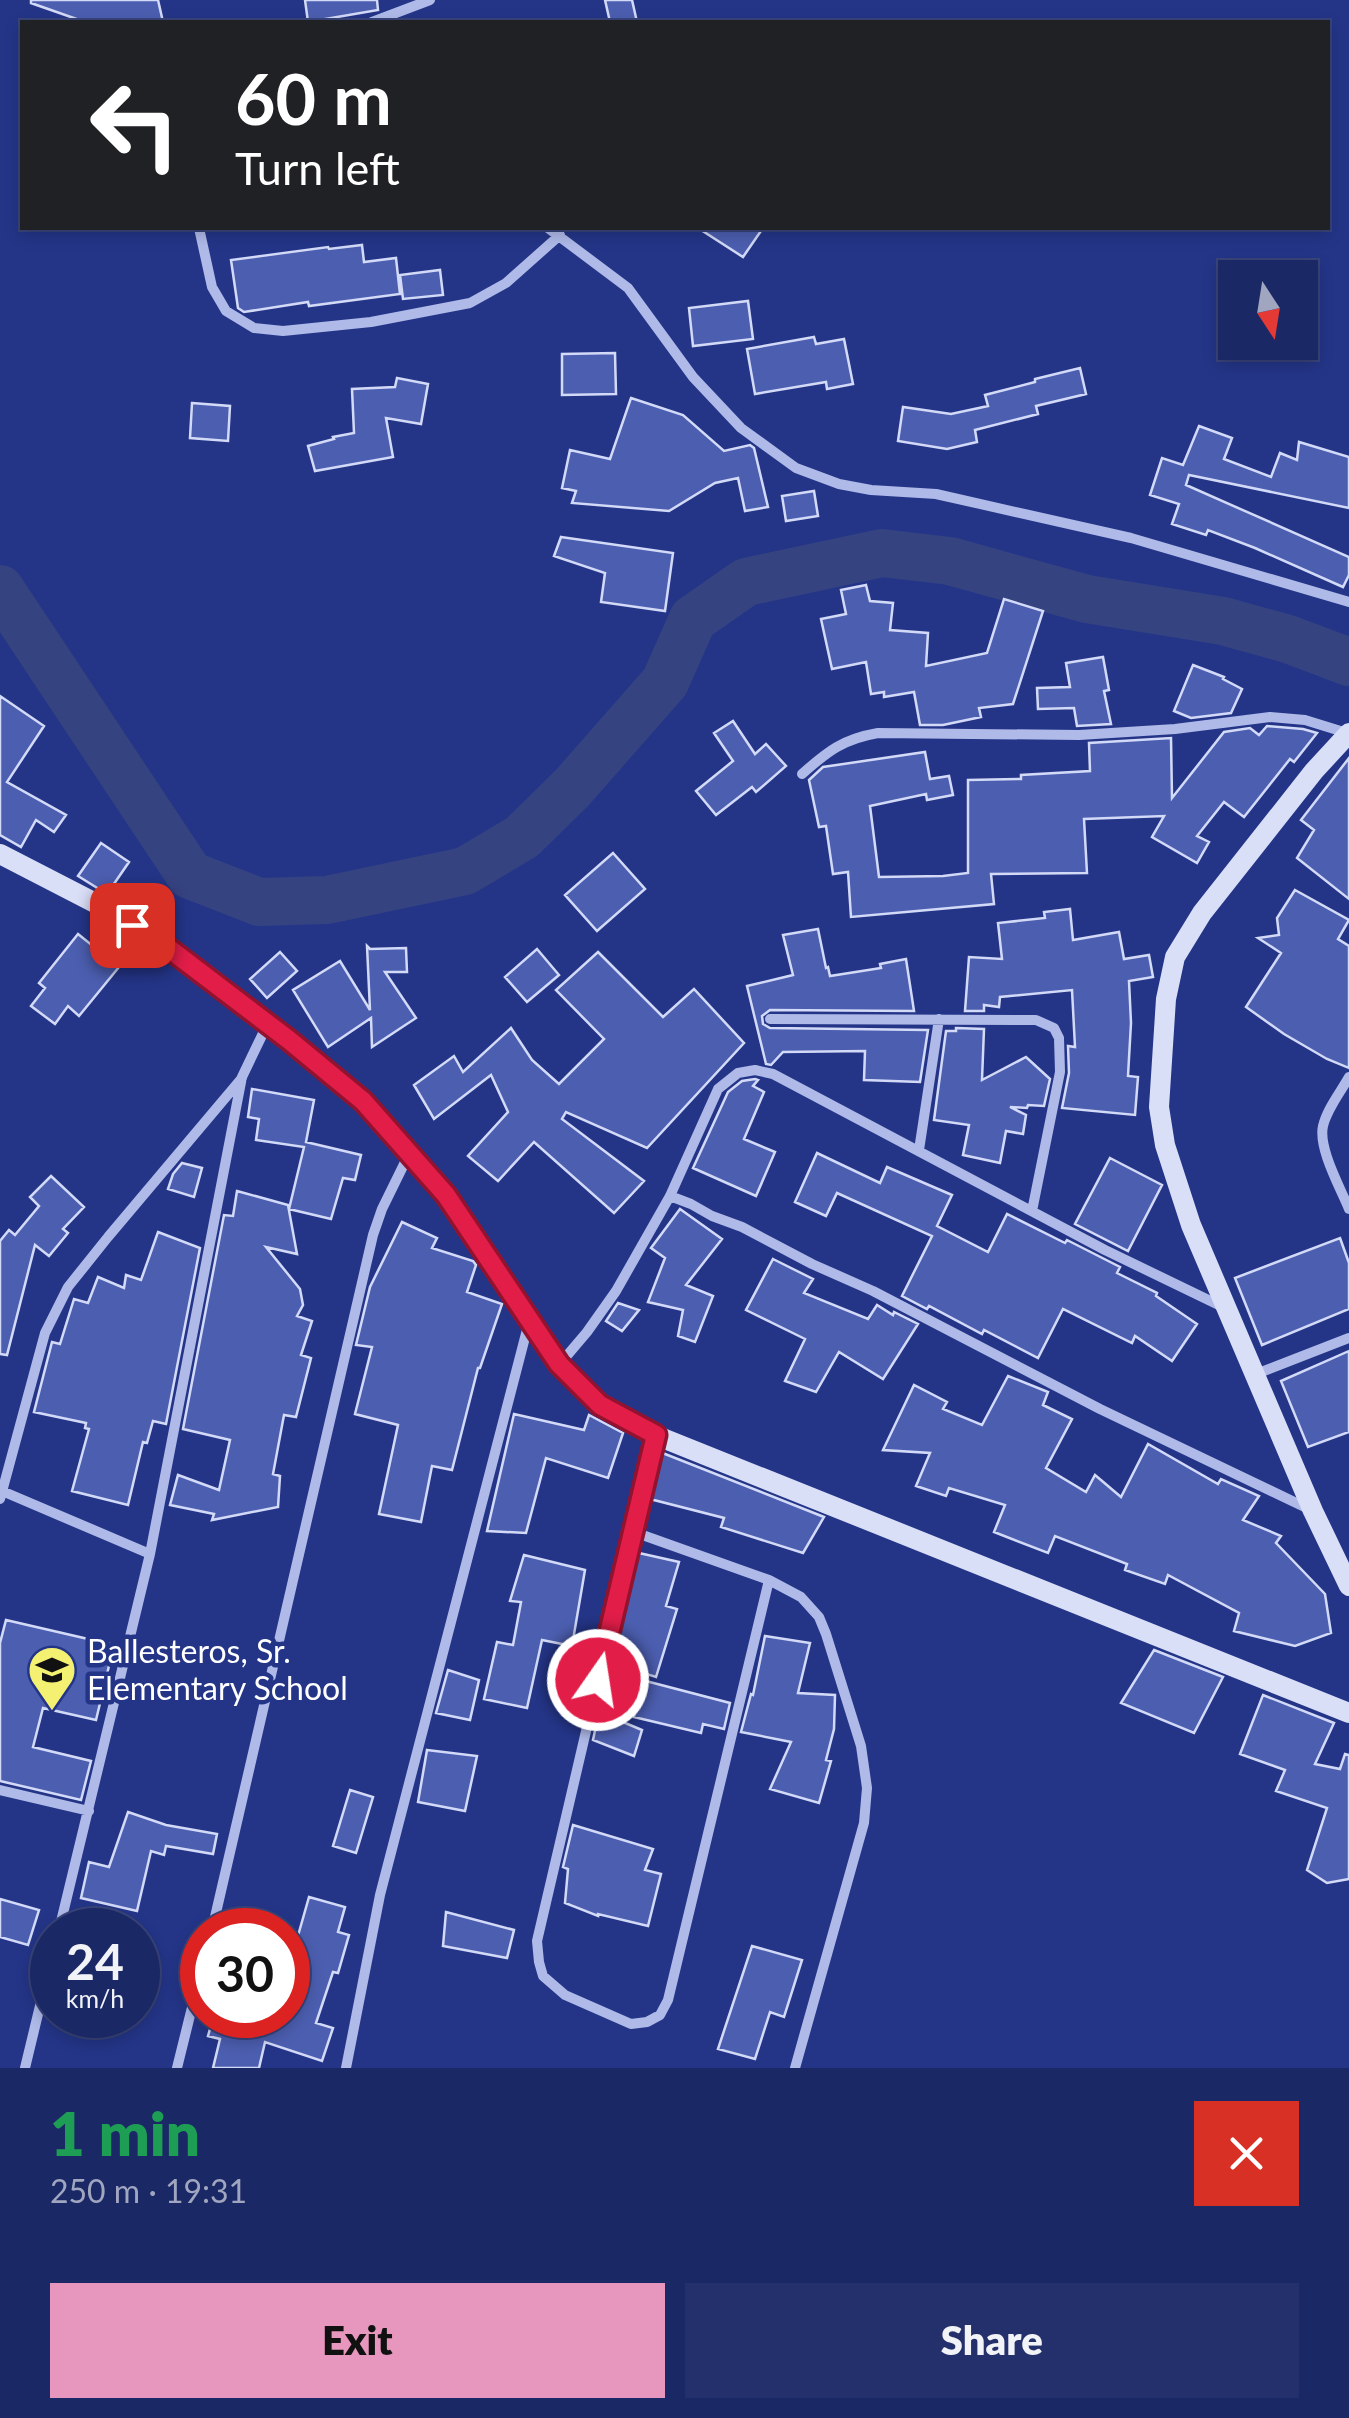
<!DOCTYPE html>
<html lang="en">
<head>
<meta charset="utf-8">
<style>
  body { margin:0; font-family:Lato,sans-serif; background:#24306c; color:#f1f3f6; height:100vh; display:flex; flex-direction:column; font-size:38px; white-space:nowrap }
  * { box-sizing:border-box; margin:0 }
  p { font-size:32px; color:#a0a6bf }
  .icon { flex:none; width:55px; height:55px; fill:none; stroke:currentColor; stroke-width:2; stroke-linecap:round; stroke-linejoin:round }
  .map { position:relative; height:2068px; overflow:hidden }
  .drawer { display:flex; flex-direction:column; background:#1b2866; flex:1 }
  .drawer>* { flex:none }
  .top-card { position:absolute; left:20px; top:20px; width:1310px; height:210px; border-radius:0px; box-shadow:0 5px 15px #0003,0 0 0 2px #39447a; background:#202124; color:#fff; overflow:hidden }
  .needle { width:65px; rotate:168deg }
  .tools { position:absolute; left:1218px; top:260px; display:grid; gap:20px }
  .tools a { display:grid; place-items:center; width:100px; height:100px; border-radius:0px; background:#1b2866; box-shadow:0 5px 15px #0003,0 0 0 2px #39447a; font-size:50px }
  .speed { position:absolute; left:30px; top:1908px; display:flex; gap:20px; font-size:50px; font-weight:700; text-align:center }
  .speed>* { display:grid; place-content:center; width:130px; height:130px; border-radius:50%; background:#1b2866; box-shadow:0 5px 15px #0003,0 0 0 2px #39447a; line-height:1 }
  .speed small { font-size:25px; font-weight:400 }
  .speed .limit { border:15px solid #d22; background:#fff; color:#111 }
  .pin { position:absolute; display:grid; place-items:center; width:85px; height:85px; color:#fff; margin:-42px; border-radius:20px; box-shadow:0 5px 15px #0006 }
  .me { position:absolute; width:110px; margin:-55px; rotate:13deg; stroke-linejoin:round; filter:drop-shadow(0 0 8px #0008) }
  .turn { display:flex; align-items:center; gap:35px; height:210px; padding:0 50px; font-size:45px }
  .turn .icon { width:130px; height:130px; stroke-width:2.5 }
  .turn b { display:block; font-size:70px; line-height:85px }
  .round { display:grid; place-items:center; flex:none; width:105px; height:105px; border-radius:0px; background:#24306c }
  .headline { display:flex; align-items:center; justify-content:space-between; height:170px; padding:0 50px }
  h1 { font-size:60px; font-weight:800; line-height:75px; color:#1e9e55 }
  .cta { display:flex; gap:20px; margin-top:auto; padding:20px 50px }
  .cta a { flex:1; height:115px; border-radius:0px; background:#e797bd; color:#111; font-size:40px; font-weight:800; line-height:115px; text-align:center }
  .cta a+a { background:#24306c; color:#f1f3f6 }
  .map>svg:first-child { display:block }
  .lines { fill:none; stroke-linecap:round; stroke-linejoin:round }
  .river { stroke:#364381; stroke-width:48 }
  .building { fill:#4c5eb0; stroke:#d3daf7; stroke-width:2.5 }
  .street { stroke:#afbae9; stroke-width:10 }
  .secondary { stroke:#dadff8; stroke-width:20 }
  .route-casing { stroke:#92132f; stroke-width:25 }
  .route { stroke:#e11d48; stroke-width:18 }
  .labels { text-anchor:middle; stroke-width:9; stroke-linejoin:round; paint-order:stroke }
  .poi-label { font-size:32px; fill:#fff; stroke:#243588; text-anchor:start }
</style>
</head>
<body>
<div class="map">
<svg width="1349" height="2068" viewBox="0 0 1349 2068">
  <rect width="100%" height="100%" fill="#243588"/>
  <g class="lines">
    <path class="river" d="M0,589l190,286 69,27 68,-2 138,-29 57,-34 50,-49 93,-106 28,-63 53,-37 136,-29 68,8 137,38 136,22 65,18 61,23"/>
  </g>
  <path class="building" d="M31,0h127l5,22h-78l-54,-19z
    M305,0h72l1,10 -70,12z
    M605,0h27l5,22h-27z
    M698,228h65l-20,29z
    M362,245l2,17 32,-4 4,36 -91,12 -1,-4 -64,10 -6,-4 -7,-48 97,-13 1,2z
    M440,270l3,25 -40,4 -3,-24z
    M748,301l5,38 -60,7 -4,-38z
    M814,337l2,7 28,-5 9,45 -26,5 -1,-7 -71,12 -8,-45z
    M615,353l1,41 -54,1v-41z
    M1080,368l6,26 -50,12 2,8 -63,16 2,12 -30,7 -49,-8 5,-34 48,7 37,-8 -3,-11 50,-13v-3z
    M397,378l31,6 -7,40 -35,-6 7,39 -78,14 -7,-25 26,-7 -1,-2 21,-4 -2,-44 43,-2z
    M631,398l52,17 41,36 26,-6 4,3 14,59 -23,4 -7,-33 -23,5 -46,28 -97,-8 4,-12 -14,-3 8,-38 40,9z
    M192,403l38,3 -2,35 -38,-3z
    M1199,426l33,12 -8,21 47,18 9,-24 17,7 2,-18 50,15v51l-160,-33 -3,10 163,72v18l-6,12 -88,-39 -47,-18 -2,5 -34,-11 7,-20 -29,-9 12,-37 21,7z
    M814,491l4,25 -32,5 -4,-25z
    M561,537l112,16 -8,58 -64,-9 4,-29 -51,-17z
    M866,585l4,16 23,2 -3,27 38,3 -2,33 61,-13 17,-54 39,12 -30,93 -34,4 2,9 -38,8h-23l-6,-33 -30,5v-5l-13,2 -5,-32 -34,7 -11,-50 25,-5 -5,-24z
    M1103,657l6,33 -5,1 7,33 -34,2 -3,-18 -36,1 -1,-21 33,-1 -4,-24z
    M1193,665l31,12 -1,2 19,10 -11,24 -40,5 -17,-7z
    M0,696l44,30 -37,56 59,33 -12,17 -18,-12 -15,27 -21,-12z
    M733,721l22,33 11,-10 20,22 -30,26 -4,-5 -36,28 -20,-24 37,-30 -19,-28z
    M1267,726l36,3 14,4 -23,29 -4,-3 -46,58 -20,-15 -27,34 12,6 -12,21 -45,-26 12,-21 -80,3 3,54 -96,1 3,30 -143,13 -3,-45 -15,2 -7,-48 -7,1 -10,-47 14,-13 102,-15 5,27 19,-3 4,19 -26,5 -1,-6 -56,12 9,71 64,-1 25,-3v-93l53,-1v-4l69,-4 -1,-28 82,-5 1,60 52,-66 26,-4 9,7z
    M1349,758v141l-52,-41 17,-28 -13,-10z
    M101,843l28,19 -22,32 -29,-18z
    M613,853l32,36 -48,42 -32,-36z
    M1295,890l54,30 -11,19 11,7v122l-22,-9 -43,-25 -38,-27 35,-54 -23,-15 21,-3 -2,-17z
    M1070,909l3,31 46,-8 5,27 25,-4 4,22 -24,4 2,42 -3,53 10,1 -3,38 -73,-7 7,-35 -1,-27 7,1 -3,-57 -72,7 -1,10 -15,-2v6h-19l4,-54 33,2 -4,-36 47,-5 -1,-6z
    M818,929l8,39 2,-1 2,9 51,-8 -1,-4 26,-5 8,52 -144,-1 -8,6 1,8 7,4 158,2 -8,52 -56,-2 1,-29 -82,1 -12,13 -5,-1 -19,-78 46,-11 -10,-40z
    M78,934l41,33 -40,49 -11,-10 -13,18 -24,-18 14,-18 -6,-5z
    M367,946l3,3 36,-1 1,24h-22l31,46 -44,29 -1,-29 -43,29 -35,-57 47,-29 30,49z
    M537,949l22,26 -32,27 -22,-25z
    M280,952l17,19 -30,27 -17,-19z
    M598,952l65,65 31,-28 50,54 -97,105 -81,-36 -4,7 82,62 -30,32 -80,-71 -36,39 -30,-25 40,-44 -17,-37 -57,44 -20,-34 40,-29 9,16 48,-44 21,32 27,24 45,-45 -48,-49z
    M956,1028l28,1 -2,51 44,-23 24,22 -6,27 -16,-1 -1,3 -17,-1 16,8 -3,19 -17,-3 -6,32 -37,-8 6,-30 -35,-5 12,-89h10z
    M755,1079l3,1 -5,6 11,6 -20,47 31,13 -19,44 -63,-28 35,-76 14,-11z
    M252,1089l62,11 -8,42 55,13 -6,25 -12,-2 -12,41 -42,-10 15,-62 -48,-7 3,-21 -11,-2z
    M817,1153l63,30 7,-16 65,28 -15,31 51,26 19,-38 58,29 2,-3 53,27 -3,6 40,20 -1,3 41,28 -25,37 -37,-25 -3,7 -69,-34 -25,49 -54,-28 -2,4 -53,-28 -2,3 -25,-13 30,-60 -95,-43 -11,23 -31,-14z
    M1110,1158l52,27 -34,66 -53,-27z
    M182,1163l20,5 -8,29 -26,-8 5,-15z
    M51,1176l33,31 -21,22 5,4 -19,23 -14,-11 -28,110 -7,-1v-113l9,-11 6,5 24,-29 -9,-9z
    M237,1191l51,14 9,49 -31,-7 34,42 3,16 -6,11 15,5 -11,34 10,3 -15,59 -12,-2 -11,59 7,2 -2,31 -66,13 2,-6 -44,-9 8,-30 41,15 11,-50 -47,-11 41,-214 9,1z
    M680,1209l42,30 -36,46 27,11 -18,46 -17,-6 5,-26 -35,-8 17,-44 -14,-10z
    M402,1222l35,16 -5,10 41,13 3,4 -9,27 35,12 -22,64h-2l-26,102 -20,-4 -11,56 -42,-8 19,-89 -43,-11 17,-67 -16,-2 14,-58z
    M158,1232l42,16 -34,176 -13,-3 -6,22 -4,-1 -15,63 -56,-14 17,-62 -4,-1 1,-5 -52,-11 18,-70 8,2 14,-45 14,4 10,-26 26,11 2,-13 15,5z
    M1340,1238l9,25v46l-87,36 -27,-67z
    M773,1259l40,20 -9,14 64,26 9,-14 16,10 1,-3 24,12 -35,55 -44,-27 -23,40 -31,-11 20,-42 -59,-29z
    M618,1303l21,7 -17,21 -16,-10z
    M1349,1351v81l-41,15 -27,-66z
    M1008,1376l40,16 -5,13 29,14 -26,49 40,24 9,-17 26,22 27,-53 70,40 3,-5 38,17 -16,24 38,16 -5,7 49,51 6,39 -36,13 -61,-15 5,-18 -71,-38 -3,9 -40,-14 2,-6 -72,-28 -7,17 -54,-21 11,-27 -56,-17 -3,8 -30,-10 14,-33 -47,-3 31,-65 33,17 -4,7 39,16z
    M514,1414l70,16 5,-15 34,18 -15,45 -62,-20 -20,75 -39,-2z
    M660,1452l164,65 -21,36 -82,-26 3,-9 -74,-19z
    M639,1553l40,9 -13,44 11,3 -21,68 -42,-13 15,-76z
    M524,1555l61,15 -13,76 -30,-6 -15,68 -43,-9 13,-57 16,3 8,-43 -11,-1z
    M6,1620l108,25 -18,75 -53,-12 -10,39 58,14 -10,39 -81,-19v-138z
    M765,1636l45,7 -12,50 37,2 -1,34 -8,31 5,1 -12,42 -49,-14 21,-47 -50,-10 10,-38 2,1z
    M1154,1650l69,27 -29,56 -73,-30z
    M448,1670l31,10 -9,40 -34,-7z
    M642,1680l88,23 -6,26 -21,-5 -2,9 -67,-16z
    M1263,1695l71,28 -19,41 25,5 5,-15 4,1v124l-22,4 -20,-13 20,-62 -51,-17 9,-21 -45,-16z
    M599,1712l43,18 -8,26 -41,-16z
    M427,1750l50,6 -12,55 -47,-9z
    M350,1790l23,7 -17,56 -23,-7z
    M128,1812l38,13 51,9 -4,20 -47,-8 -2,9 -13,-4 -14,60 -56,-13 8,-36 20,5z
    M573,1825l80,24 -8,21 16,4 -13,52 -50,-12v2l-33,-13 3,-34 -5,-2z
    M309,1897l36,10 -7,25 11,3 -11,38 -5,-1 -17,51 17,5 -11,33 -57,-19 -6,26h-46l7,-29 -12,-3 6,-21h74v-44z
    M0,1899l39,11 -11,35 -28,-8z
    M446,1912l68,18 -7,28 -64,-12z
    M752,1946l50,14 -18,57 -14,-5 -15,47 -37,-10z"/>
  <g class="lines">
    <path class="street" d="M372,22l58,-22
      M199,228l13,59 14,24 28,17 29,3 88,-9 99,-19 36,-20 54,-48
      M548,228l80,60 65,89 48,51 55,40 43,16 32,6 65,4 195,44 218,64
      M802,774c26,-23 41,-35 76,-41l201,2 96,-6 95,-12 35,3 42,13
      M770,1019l266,1 18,8 5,10 1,34 -28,139
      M1349,1077c-9,16 -22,32 -26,49 -5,22 17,61 26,83
      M919,1150l20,-131
      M670,1196l21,8 21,12 30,11 70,37 61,27 227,118 211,101
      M559,1365l28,-33 29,-41 54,-95 48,-107 20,-16 17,-3 18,4 332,176 120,58
      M1256,1374l93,-36
      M2,1491l148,63
      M0,1499l45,-166 23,-46 40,-50 134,-159
      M634,1532l135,48 -101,420 -8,15 -13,7 -16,2 -66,-29 -22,-19 -4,-14 -2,-21 118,-505
      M769,1580l32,17 18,20 7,17 35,112 6,42 -3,35 -69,245
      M0,1790l89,21
      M59,1930l91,-376 92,-477 25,-52
      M212,1930l161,-695 9,-26 27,-55
      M25,2068l27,-112
      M177,2068l25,-101
      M346,2068l34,-173 149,-573"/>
    <path class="secondary" d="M1349,733l-35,38 -112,142 -27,44 -9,42 -7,108 6,38 26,80 122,286 36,75
      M0,854l101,52 62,39 126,96 74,60 83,94 113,170 41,40 55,30 694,278"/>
  </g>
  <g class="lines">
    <g class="route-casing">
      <path id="route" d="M132,925l31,19 126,96 74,61 83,94 113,169 41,41 56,30 -58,245"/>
    </g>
    <use href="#route" class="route"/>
  </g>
  <defs>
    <g id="school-pin" transform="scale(2.5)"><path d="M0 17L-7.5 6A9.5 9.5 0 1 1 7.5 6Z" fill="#f4f172" stroke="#243588"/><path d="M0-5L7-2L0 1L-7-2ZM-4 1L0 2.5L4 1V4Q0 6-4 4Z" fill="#111"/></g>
  </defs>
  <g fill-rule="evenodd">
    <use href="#school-pin" x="52" y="1670"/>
  </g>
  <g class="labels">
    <g class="poi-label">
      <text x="87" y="1663">Ballesteros, Sr.<tspan x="87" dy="37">Elementary School</tspan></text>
    </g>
  </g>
</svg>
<div class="tools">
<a><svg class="needle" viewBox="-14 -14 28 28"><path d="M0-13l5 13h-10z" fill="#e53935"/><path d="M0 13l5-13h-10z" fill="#a0a6bf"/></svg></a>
</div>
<div class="speed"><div>24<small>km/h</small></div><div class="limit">30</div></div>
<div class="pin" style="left:132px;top:925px;background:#d93025"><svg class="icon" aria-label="arrive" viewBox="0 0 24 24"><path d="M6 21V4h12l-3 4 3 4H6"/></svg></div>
<svg class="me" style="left:598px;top:1680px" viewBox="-20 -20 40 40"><circle r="17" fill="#e11d48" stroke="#fff" stroke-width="3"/><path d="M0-11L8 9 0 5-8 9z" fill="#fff"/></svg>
<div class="top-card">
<div class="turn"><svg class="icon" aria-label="left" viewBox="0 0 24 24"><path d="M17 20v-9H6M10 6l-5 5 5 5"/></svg><div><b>60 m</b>Turn left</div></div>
</div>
</div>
<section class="drawer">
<div class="headline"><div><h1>1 min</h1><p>250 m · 19:31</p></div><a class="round" style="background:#d93025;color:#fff"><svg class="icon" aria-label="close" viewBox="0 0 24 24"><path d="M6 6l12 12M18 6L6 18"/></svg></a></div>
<div class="cta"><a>Exit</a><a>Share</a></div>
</section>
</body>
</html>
